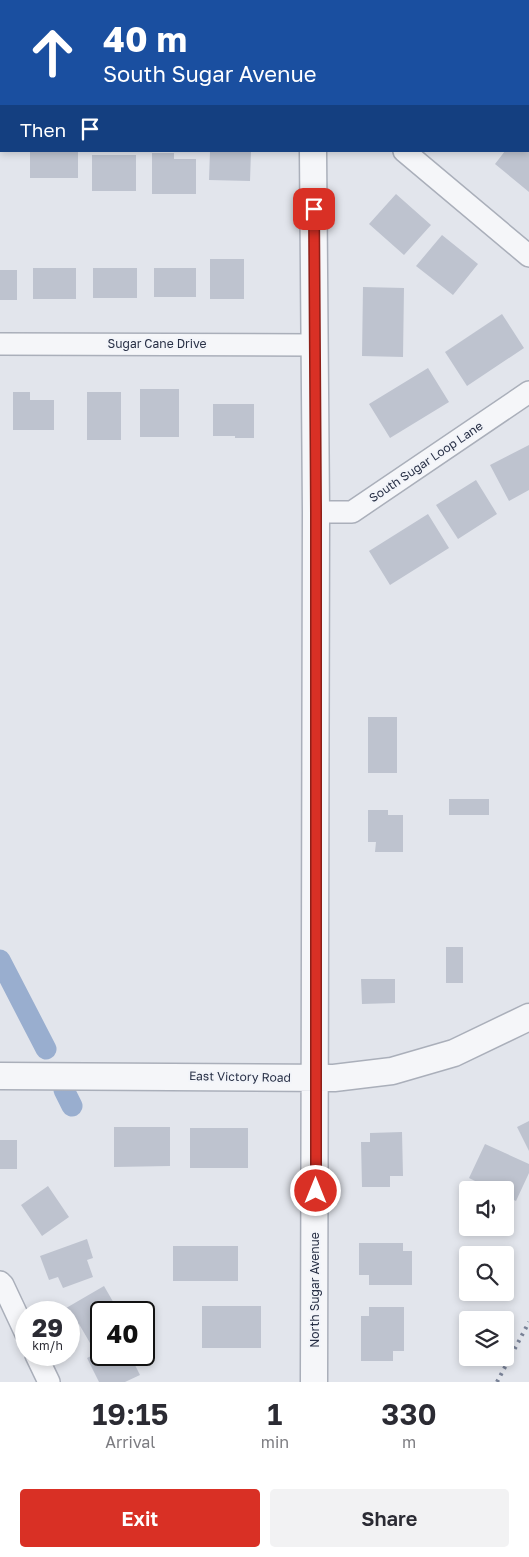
<!DOCTYPE html>
<html lang="en">
<head>
<meta charset="utf-8">
<style>
  body { margin:0; font-family:"Golos Text",sans-serif; background:#f2f2f3; color:#2b2b33; height:100vh; display:flex; flex-direction:column; font-size:19px; white-space:nowrap }
  * { box-sizing:border-box; margin:0 }
  p { font-size:16px; color:#7c7c81 }
  .icon { flex:none; width:28px; height:28px; fill:none; stroke:currentColor; stroke-width:2; stroke-linecap:round; stroke-linejoin:round }
  .map { position:relative; height:1382px; overflow:hidden }
  .drawer { display:flex; flex-direction:column; background:#fff; flex:1 }
  .drawer>* { flex:none }
  .top-card { position:absolute; left:0px; top:0px; width:530px; height:152px; box-shadow:0 2px 8px #0003; background:#1a4fa0; color:#fff; overflow:hidden }
  .tools { position:absolute; left:459px; top:1181px; display:grid; gap:10px }
  .tools a { display:grid; place-items:center; width:55px; height:55px; border-radius:5px; background:#fff; box-shadow:0 2px 8px #0003; font-size:25px }
  .speed { position:absolute; left:15px; top:1301px; display:flex; gap:10px; font-size:25px; font-weight:700; text-align:center }
  .speed>* { display:grid; place-content:center; width:65px; height:65px; border-radius:50%; background:#fff; box-shadow:0 2px 8px #0003; line-height:1 }
  .speed small { font-size:12px; font-weight:400 }
  .speed .limit { border:2px solid #111; border-radius:8px; background:#fff; color:#111 }
  .pin { position:absolute; display:grid; place-items:center; width:42px; height:42px; color:#fff; margin:-21px; border-radius:10px; box-shadow:0 2px 8px #0006 }
  .me { position:absolute; width:55px; margin:-28px; rotate:0deg; stroke-linejoin:round; filter:drop-shadow(0 0 4px #0008) }
  .turn { display:flex; align-items:center; gap:18px; height:105px; padding:0 20px; font-size:22px }
  .turn .icon { width:65px; height:65px; stroke-width:2.5 }
  .turn b { display:block; font-size:35px; line-height:42px }
  .then { display:flex; align-items:center; height:48px; padding:0 20px; background:#0003; gap:10px; font-size:19px }
  .eta { display:flex; justify-content:space-evenly; align-items:center; height:85px; text-align:center }
  .eta b { font-size:30px; font-weight:600; line-height:35px }
  .button { display:flex; gap:10px; margin-top:auto; padding:10px 20px }
  .button a { flex:1; height:58px; border-radius:5px; background:#d93025; color:#fff; font-size:20px; font-weight:600; line-height:58px; text-align:center }
  .button a+a { background:#f2f2f3; color:#2b2b33 }
  .map>svg:first-child { display:block }
  .lines { fill:none; stroke-linecap:round; stroke-linejoin:round }
  .stream { stroke:#99aecf; stroke-width:6 }
  .canal { stroke:#99aecf; stroke-width:21 }
  .building { fill:#bec3cf }
  .minor-casing { stroke:#aaafba; stroke-width:24 }
  .tertiary-casing { stroke:#aaafba; stroke-width:29 }
  .path { stroke:#c0c3ca; stroke-width:3; stroke-dasharray:4 4; stroke-linecap:butt }
  .minor { stroke:#f5f6f9; stroke-width:21 }
  .tertiary { stroke:#f5f6f9; stroke-width:26 }
  .rail { stroke:#798297; stroke-width:4; stroke-dasharray:2.5 5; stroke-linecap:butt }
  .route-casing { stroke:#8d1f18; stroke-width:12 }
  .route { stroke:#d93025; stroke-width:9 }
  .labels { text-anchor:middle; stroke-width:4; stroke-linejoin:round; paint-order:stroke }
  .street-label { font-size:12px; fill:#283046; stroke:#f2f4f9 }
</style>
</head>
<body>
<div class="map">
<svg width="529" height="1382" viewBox="0 0 529 1382">
  <rect width="100%" height="100%" fill="#e2e5ec"/>
  <g class="lines">
    <path class="stream" d="M412,0l1,1"/>
    <path class="canal" d="M0,960l46,89
      M64,1090l8,16"/>
  </g>
  <path class="building" d="M30,151h48v27h-48z
    M210,151h41l-1,30 -41,-1z
    M505,151h24v41l-34,-28z
    M152,153h22v6h22v35h-44z
    M92,155h44v36h-44z
    M396,194l35,31 -27,30 -35,-31z
    M442,235l36,29 -25,31 -37,-29z
    M210,259h34v40h-34z
    M33,268h43v31h-43z
    M93,268h44v30h-44z
    M154,268h42v29h-42z
    M0,270h17v30h-17z
    M363,287l41,1 -1,69 -41,-1z
    M502,314l22,34 -57,38 -22,-34z
    M428,368l21,34 -59,36 -21,-34z
    M140,389h39v48h-39z
    M13,392h17v8h24v30h-41z
    M87,392h34v48h-34z
    M213,404h41v34h-19v-2h-22z
    M529,445v45l-20,11 -19,-36z
    M476,480l21,34 -39,25 -22,-34z
    M428,514l21,34 -59,37 -21,-34z
    M368,717h29v56h-29z
    M449,799h40v16h-40z
    M368,810h20v5h15v37h-28l1,-10h-8z
    M446,947h17v36h-17z
    M361,979h34v24l-33,1z
    M529,1121v30l-12,-24z
    M114,1127h56v39l-56,1z
    M190,1128h58v40h-58z
    M402,1132l1,44h-13v11h-28l-1,-45h9v-9z
    M0,1140h17v29h-17z
    M485,1144l44,20v9l-13,28 -11,-5v-6h-12l-24,-12z
    M48,1186l21,31 -27,19 -21,-31z
    M87,1239l6,19 -6,2 6,17 -30,11 -5,-11 -9,3 -9,-24z
    M359,1243h44v8h9v34h-43v-10h-10z
    M173,1246h65v35h-65z
    M104,1286l15,26h-18v25l-11,6 -11,-19 -8,4 -2,-4v-12h-7l-1,-1z
    M202,1306h59v42h-59z
    M369,1307h35v44h-11v10h-32v-45h8z
    M101,1351v4h29l10,20 -15,7h-26l-12,-24z"/>
  <g class="lines">
    <g class="minor-casing">
      <path id="minor" d="M97,0v1
        M0,100h1
        M404,151l125,105
        M0,344l314,1
        M316,512h36l177,-120
        M0,1282l3,3 23,49
        M36,1355l13,27"/>
    </g>
    <g class="tertiary-casing">
      <path id="tertiary" d="M312,0v1
        M313,151l3,361 -2,870
        M0,1076l334,2 58,-7 62,-18 75,-36"/>
    </g>
    <path class="path" d="M483,0l2,1
      M529,39v1"/>
    <use href="#minor" class="minor"/>
    <use href="#tertiary" class="tertiary"/>
    <path class="rail" d="M497,1382l32,-60"/>
  </g>
  <g class="lines">
    <g class="route-casing">
      <path id="route" d="M314,209l2,303v679"/>
    </g>
    <use href="#route" class="route"/>
  </g>
  <g class="labels">
    <g class="street-label">
      <text x="157" y="348">Sugar Cane Drive</text>
      <text transform="translate(426 462) rotate(-34)" y="4">South Sugar Loop Lane</text>
      <text transform="translate(240 1077) rotate(1)" y="4">East Victory Road</text>
      <text transform="translate(315 1290) rotate(-90)" y="4">North Sugar Avenue</text>
    </g>
  </g>
</svg>
<div class="tools">
<a><svg class="icon" aria-label="sound" viewBox="0 0 24 24"><path d="M4 9h4l5-4v14l-5-4H4zM17 9q2 3 0 6"/></svg></a>
<a><svg class="icon" aria-label="search" viewBox="0 0 24 24"><circle cx="10" cy="10" r="6"/><path d="M15 15l6 6"/></svg></a>
<a><svg class="icon" aria-label="layers" viewBox="0 0 24 24"><path d="M12 4l9 5-9 5-9-5zM3 14l9 5 9-5"/></svg></a>
</div>
<div class="speed"><div>29<small>km/h</small></div><div class="limit">40</div></div>
<div class="pin" style="left:314px;top:209px;background:#d93025"><svg class="icon" aria-label="arrive" viewBox="0 0 24 24"><path d="M6 21V4h12l-3 4 3 4H6"/></svg></div>
<svg class="me" style="left:316px;top:1191px" viewBox="-20 -20 40 40"><circle r="17" fill="#d93025" stroke="#fff" stroke-width="3"/><path d="M0-11L8 9 0 5-8 9z" fill="#fff"/></svg>
<div class="top-card">
<div class="turn"><svg class="icon" aria-label="ahead" viewBox="0 0 24 24"><path d="M12 20V5M6 11l6-6 6 6"/></svg><div><b>40 m</b>South Sugar Avenue</div></div>
<div class="then">Then<svg class="icon" aria-label="arrive" viewBox="0 0 24 24"><path d="M6 21V4h12l-3 4 3 4H6"/></svg></div>
</div>
</div>
<section class="drawer">
<div class="eta">
<div><b>19:15</b><p>Arrival</p></div>
<div><b>1</b><p>min</p></div>
<div><b>330</b><p>m</p></div>
</div>
<div class="button"><a>Exit</a><a>Share</a></div>
</section>
</body>
</html>
